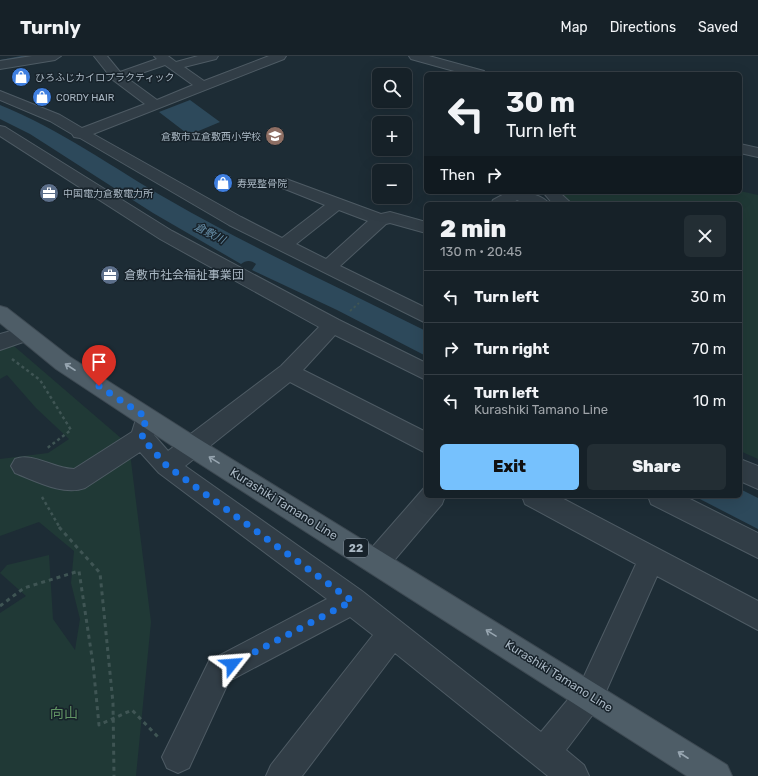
<!DOCTYPE html>
<html lang="en">
<head>
<meta charset="utf-8">
<style>
  body { margin:0; font-family:Rubik,"Noto Sans JP",sans-serif; background:#232e34; color:#f1f3f6; height:100vh; display:flex; flex-direction:column; font-size:15px; white-space:nowrap }
  * { box-sizing:border-box; margin:0 }
  p { font-size:13px; color:#9ea3a8 }
  .icon { flex:none; width:22px; height:22px; fill:none; stroke:currentColor; stroke-width:2; stroke-linecap:round; stroke-linejoin:round }
  .map { position:relative; flex:1; overflow:hidden }
  .sheet { position:absolute; left:424px; top:146px; width:318px; height:296px; display:flex; flex-direction:column; background:#162128; border-radius:6px; box-shadow:0 4px 16px #0002,0 0 0 1px #353e45 }
  .sheet>* { flex:none }
  .hud { position:absolute; left:424px; top:16px; width:318px; height:122px; border-radius:6px; box-shadow:0 4px 16px #0002,0 0 0 1px #353e45; background:#162128; color:#f1f3f6; overflow:hidden }
  .fabs { position:absolute; left:372px; top:12px; display:grid; gap:8px }
  .fabs a { display:grid; place-items:center; width:40px; height:40px; border-radius:6px; background:#162128; box-shadow:0 4px 16px #0002,0 0 0 1px #353e45; font-size:20px }
  .pin { position:absolute; display:grid; place-items:center; width:34px; height:34px; color:#fff; margin:-41px -17px; border-radius:50% 50% 50% 0; rotate:-45deg; box-shadow:0 0 4px #0007 }
  .pin .icon { rotate:45deg }
  .me { position:absolute; width:44px; margin:-22px; rotate:62deg; stroke-linejoin:round; filter:drop-shadow(0 0 3px #0008) }
  .turn { display:flex; align-items:center; gap:14px; height:84px; padding:0 16px; font-size:18px }
  .turn .icon { width:52px; height:52px; stroke-width:2.5 }
  .turn b { display:block; font-size:28px; line-height:34px }
  .then { display:flex; align-items:center; height:38px; padding:0 16px; background:#0003; gap:8px; font-size:15px }
  .round { display:grid; place-items:center; flex:none; width:42px; height:42px; border-radius:6px; background:#232e34 }
  .head { display:flex; align-items:center; justify-content:space-between; height:68px; padding:0 16px }
  h1 { font-size:24px; font-weight:800; line-height:30px }
  .action { display:flex; gap:8px; margin-top:auto; padding:8px 16px }
  .action a { flex:1; height:46px; border-radius:6px; background:#76c1fd; color:#111; font-size:16px; font-weight:800; line-height:46px; text-align:center }
  .action a+a { background:#232e34; color:#f1f3f6 }
  ul { padding:0; list-style:none }
  li { display:flex; align-items:center; gap:12px; height:52px; padding:0 16px; border-top:1px solid #353e45 }
  li div { flex:1 }
  li b { display:block; font-size:15px }
  li em { font-style:normal }
  header { display:flex; align-items:center; gap:24px; box-sizing:border-box; height:56px; padding:0 20px; background:#162128; border-bottom:1px solid #353e45 }
  header strong { font-size:19px }
  nav { display:flex; gap:22px; margin-inline-start:auto; font-size:14px }
  .map>svg:first-child { display:block }
  .green { fill:#203936 }
  .water { fill:#2d495b }
  .lines { fill:none; stroke-linecap:round; stroke-linejoin:round }
  .stream { fill:#2d495b; fill-rule:evenodd }
  .minor-casing { stroke:#4e5b64; stroke-width:2 }
  .major-casing { stroke:#3d4952; stroke-width:2 }
  .path-far2 { stroke:#3f5554; stroke-width:2; stroke-dasharray:2.5 2.5; stroke-linecap:butt }
  .path-far1 { stroke:#3f5554; stroke-width:2.5; stroke-dasharray:3 3; stroke-linecap:butt }
  .path { stroke:#3f5554; stroke-width:3; stroke-dasharray:4 4; stroke-linecap:butt }
  .minor { fill:#313d46; fill-rule:evenodd }
  .major { fill:#4e5d67; fill-rule:evenodd }
  .oneway { stroke:#98a6b1 }
  .route { stroke:#1a73e8; stroke-width:7; stroke-dasharray:0 12.6 }
  .labels { text-anchor:middle; stroke-width:3; stroke-linejoin:round; paint-order:stroke }
  .far-poi-label { font-size:10px; fill:#aab8c4; stroke:#17222a; text-anchor:start }
  .far-water-label { font-size:11px; font-style:italic; fill:#6890aa; stroke:#17222a }
  .shield { fill:#17222a; stroke:#7e8b96; stroke-width:1 }
  .shield-label { font-size:11px; font-weight:bold; fill:#aab8c4 }
  .poi-label { font-size:12px; fill:#aab8c4; stroke:#17222a; text-anchor:start }
  .street-label { font-size:12px; fill:#aab8c4; stroke:#17222a }
  .near-park-label { font-size:14px; fill:#619464; stroke:#17222a }
</style>
</head>
<body>
<header>
<strong>Turnly</strong>
<nav><a>Map</a><a>Directions</a><a>Saved</a></nav>
</header>
<div class="map">
<svg width="758" height="720" viewBox="0 0 758 720">
  <rect width="100%" height="100%" fill="#1d2c35"/>
  <path class="green" d="M740,135l18,4v264l-18,-8v-247h-168l-13,-10 1,-2z
    M0,278l129,111 22,177 -15,154h-136v-163l26,-17 -26,-23 7,-8 42,-10 4,64 22,31 5,-31 -9,-36 3,-32 -35,-29 -39,14v-77l48,-6 21,-14 -33,-31 -29,-33 -7,4z"/>
  <path class="water" d="M190,44l30,22 -31,13 -30,-23z
    M0,49c60,24 113,63 169,95 83,48 171,88 257,131v25l-89,-46 -85,-40 4,-6c-5,-4 -10,-4 -15,0l-88,-51 -123,-79 -30,-15z
    M740,433l18,9v31l-64,-33h46z"/>
  <g class="lines">
    <path class="stream" d="M21,0h8l-29,6v-2z"/>
    <g class="minor-casing">
      <path id="minor" d="M32,0h29l-6,4 -55,9v-8z
        M94,0h13l13,16 37,-13 -3,-3h14l8,6 22,-6h20l-2,3 -32,8 20,14 65,-25h17l-2,3 -191,75 148,83 41,21 43,-33 -45,-18 -2,-3 2,-3 6,-2 95,35 9,-2 36,10v11l-36,-10 -4,1 -46,42 86,42v15l-197,-98 -149,-87 -6,-1 -2,-3 -22,-13 -50,-21v-9l60,24 22,13 63,-24 -32,-24zM165,9l28,20 -36,15 -30,-22zM339,154l29,11 -42,38 -30,-15z
        M409,0h20l55,15 1,3h-20l-54,-15z
        M0,70l5,1 167,104 167,89 87,43v17l-91,-45 -32,35 123,62v21l-136,-71 -105,84 177,125 179,141 39,-47 56,-121 -111,-60 -3,-8h36l200,105v29l-101,-54 -57,129 -34,45 18,15 5,11h-41l-153,-123 -93,123h-36l5,-11 102,-130 -23,-18 -121,64 -40,87 -11,5 -11,-5 -5,-11 47,-96 118,-62 -168,-126 -19,-21 -55,36c-22,8 -49,-7 -70,-15l-4,-7 4,-7c18,-7 39,10 59,10l58,-37 5,-16 8,-2 8,2 3,7 -2,12 14,16 113,-85 38,-39 -159,-88 -160,-103z
        M740,88l18,4v9l-18,-4z
        M508,136c12,0 34,1 41,12h-23l-9,-4 -6,4h-20l2,-4z
        M543,136h16l13,12h-19z
        M25,271l7,2 3,5 -3,5 -32,11v-16z
        M740,403l18,7v23l-18,-8z
        M424,432h2v8h19l-3,8 -56,66 -9,4 -9,-4 -4,-9 4,-9z
        M648,440h36l74,37v25l-107,-54z"/>
    </g>
    <g class="major-casing">
      <path id="major" d="M0,250l7,2 63,49 129,82 528,326 5,11h-45l-504,-323 -127,-84 -56,-46z"/>
    </g>
    <path class="path-far2" d="M350,255l9,-8"/>
    <path class="path-far1" d="M12,303l28,21 31,50 -25,19
      M42,441l18,31"/>
    <path class="path" d="M59,471l41,46 13,130 1,73
      M0,550l24,-18 55,-17 14,93 6,61 33,-15 26,27"/>
    <use href="#minor" class="minor"/>
    <use href="#major" class="major"/>
  </g>
  <defs><path id="oneway-shaft" d="M-6 0H5M1.5-3L5.5 0L1.5 3" fill="none" stroke-width="1.6" stroke-linecap="round" stroke-linejoin="round"/></defs>
  <g class="oneway">
    <use href="#oneway-shaft" transform="translate(70 311) rotate(-147)"/>
    <use href="#oneway-shaft" transform="translate(214 404) rotate(-148)"/>
    <use href="#oneway-shaft" transform="translate(491 577) rotate(-148)"/>
    <use href="#oneway-shaft" transform="translate(683 699) rotate(-147)"/>
  </g>
  <g class="lines">
    <path class="route" d="M99,330l47,31 -4,21 25,28 185,135 -120,63"/>
  </g>
  <defs>
    <g id="shop-disc" transform="scale(1)"><circle r="9.5" fill="#3f7fe0" stroke="#17222a"/><path d="M-5-2.5h2.3a2.7 3.5 0 0 1 5.4 0H5L5.5 6h-11ZM-1.5-2.5h3a1.5 2.3 0 0 0-3 0Z" fill="#fff"/></g>
    <g id="school-disc" transform="scale(1)"><circle r="9.5" fill="#8d6e63" stroke="#17222a"/><path d="M0-5L7-2L0 1L-7-2ZM-4 1L0 2.5L4 1V4Q0 6-4 4Z" fill="#fff"/></g>
    <g id="office-disc" transform="scale(1)"><circle r="9.5" fill="#5c6f8a" stroke="#17222a"/><path d="M-6-3h4V-5.5h4V-3h4V5H-6ZM-1-4.5V-3h2v-1.5ZM-6 0V1H6V0Z" fill="#fff"/></g>
  </defs>
  <g fill-rule="evenodd">
    <use href="#shop-disc" x="21" y="21"/>
    <use href="#shop-disc" x="42" y="41"/>
    <use href="#school-disc" x="275" y="80"/>
    <use href="#shop-disc" x="223" y="127"/>
    <use href="#office-disc" x="49" y="137"/>
    <use href="#office-disc" x="110" y="219"/>
  </g>
  <g class="labels">
    <g class="far-poi-label">
      <text x="35" y="25">ひろふじカイロプラクティック</text>
      <text x="56" y="45">CORDY HAIR</text>
      <text x="261" y="84" text-anchor="end">倉敷市立倉敷西小学校</text>
      <text x="237" y="131">寿晃整骨院</text>
      <text x="63" y="141">中国電力倉敷電力所</text>
    </g>
    <g class="far-water-label">
      <text transform="translate(210 177) rotate(27)" y="4">倉敷川</text>
    </g>
    <rect class="shield" x="344" y="483" width="24" height="18" rx="3"/>
    <g class="shield-label">
      <text x="356" y="496">22</text>
    </g>
    <g class="poi-label">
      <text x="124" y="223">倉敷市社会福祉事業団</text>
    </g>
    <g class="street-label">
      <text transform="translate(284 448) rotate(32)" y="4">Kurashiki Tamano Line</text>
      <text transform="translate(559 620) rotate(32)" y="4">Kurashiki Tamano Line</text>
    </g>
    <g class="near-park-label">
      <text x="64" y="662">向山</text>
    </g>
  </g>
</svg>
<div class="fabs">
<a><svg class="icon" aria-label="search" viewBox="0 0 24 24"><circle cx="10" cy="10" r="6"/><path d="M15 15l6 6"/></svg></a>
<a>+</a>
<a>−</a>
</div>
<div class="pin" style="left:99px;top:330px;background:#d93025"><svg class="icon" aria-label="arrive" viewBox="0 0 24 24"><path d="M6 21V4h12l-3 4 3 4H6"/></svg></div>
<svg class="me" style="left:232px;top:608px" viewBox="-20 -20 40 40"><path d="M0-17L14 15 0 8-14 15z" fill="#1a73e8" stroke="#fff" stroke-width="4"/></svg>
<div class="hud">
<div class="turn"><svg class="icon" aria-label="left" viewBox="0 0 24 24"><path d="M17 20v-9H6M10 6l-5 5 5 5"/></svg><div><b>30 m</b>Turn left</div></div>
<div class="then">Then<svg class="icon" aria-label="right" viewBox="0 0 24 24"><path d="M7 20v-9h11M14 6l5 5-5 5"/></svg></div>
</div>
<section class="sheet">
<div class="head"><div><h1>2 min</h1><p>130 m · 20:45</p></div><a class="round"><svg class="icon" aria-label="close" viewBox="0 0 24 24"><path d="M6 6l12 12M18 6L6 18"/></svg></a></div>
<ul>
<li><svg class="icon" aria-label="left" viewBox="0 0 24 24"><path d="M17 20v-9H6M10 6l-5 5 5 5"/></svg><div><b>Turn left</b></div><em>30 m</em></li>
<li><svg class="icon" aria-label="right" viewBox="0 0 24 24"><path d="M7 20v-9h11M14 6l5 5-5 5"/></svg><div><b>Turn right</b></div><em>70 m</em></li>
<li><svg class="icon" aria-label="left" viewBox="0 0 24 24"><path d="M17 20v-9H6M10 6l-5 5 5 5"/></svg><div><b>Turn left</b><p>Kurashiki Tamano Line</p></div><em>10 m</em></li>
</ul>
<div class="action"><a>Exit</a><a>Share</a></div>
</section>
</div>
</body>
</html>
